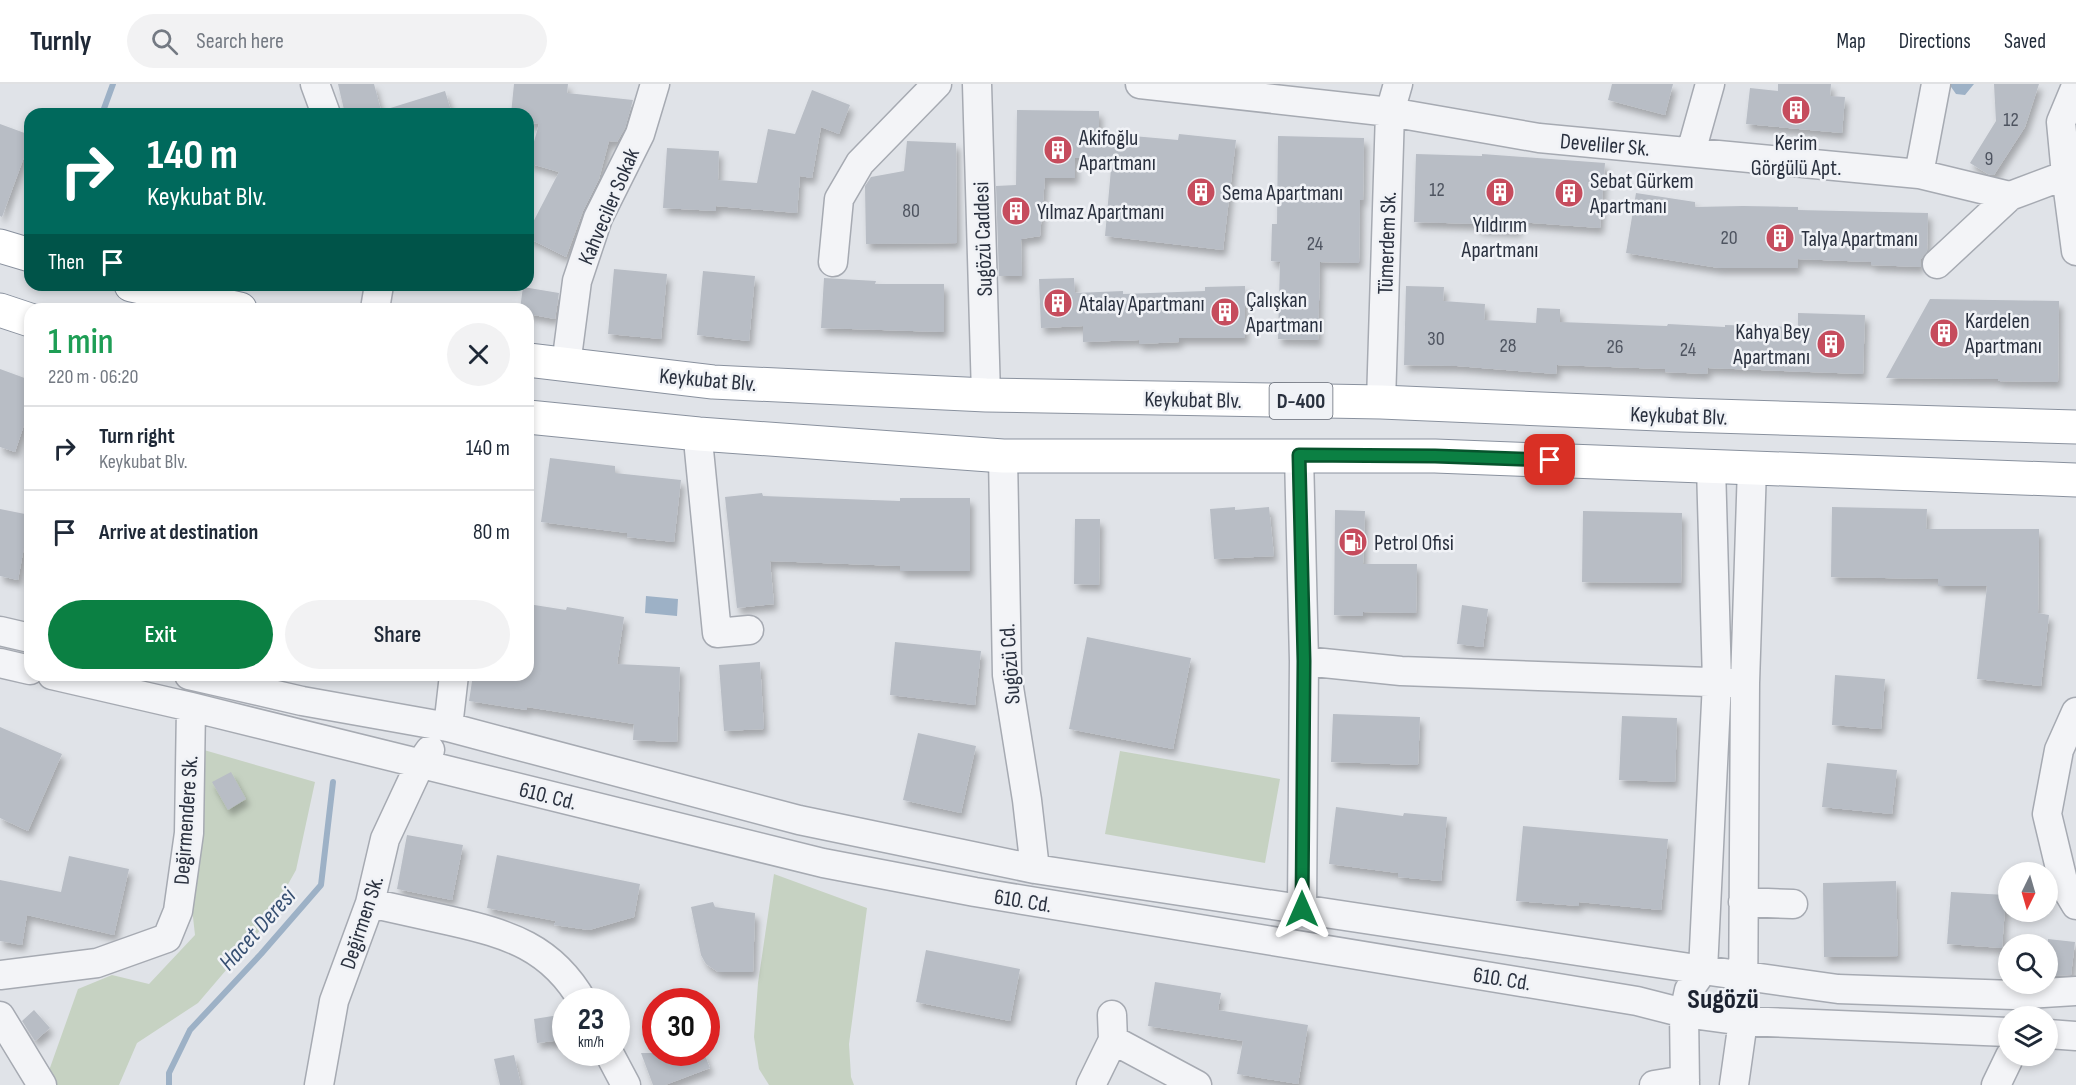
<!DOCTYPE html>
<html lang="en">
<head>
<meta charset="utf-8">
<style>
  body { margin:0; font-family:"Sofia Sans Condensed",sans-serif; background:#f2f2f3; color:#1f2937; height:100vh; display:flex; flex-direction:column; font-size:22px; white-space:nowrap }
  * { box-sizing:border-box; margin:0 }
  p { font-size:20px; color:#747a83 }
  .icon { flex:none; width:33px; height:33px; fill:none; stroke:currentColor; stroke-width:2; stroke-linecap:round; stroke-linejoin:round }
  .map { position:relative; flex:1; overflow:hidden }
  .side { position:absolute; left:24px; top:219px; width:510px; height:378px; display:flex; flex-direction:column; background:#fff; border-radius:18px; box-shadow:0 3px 9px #0003 }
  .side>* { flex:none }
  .top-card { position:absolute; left:24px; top:24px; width:510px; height:183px; border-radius:18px; box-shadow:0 3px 9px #0003; background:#00695c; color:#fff; overflow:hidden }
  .needle { width:39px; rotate:185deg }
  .tools { position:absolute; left:1998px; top:778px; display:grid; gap:12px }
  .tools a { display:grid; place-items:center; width:60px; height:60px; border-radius:50%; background:#fff; box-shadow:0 3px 9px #0003; font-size:30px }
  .speed { position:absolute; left:552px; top:904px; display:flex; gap:12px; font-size:30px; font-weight:700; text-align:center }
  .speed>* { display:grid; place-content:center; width:78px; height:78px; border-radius:50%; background:#fff; box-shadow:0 3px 9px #0003; line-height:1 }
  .speed small { font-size:15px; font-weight:400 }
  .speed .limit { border:9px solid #d22; background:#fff; color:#111 }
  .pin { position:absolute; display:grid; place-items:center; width:51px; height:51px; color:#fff; margin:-26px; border-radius:12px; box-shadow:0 3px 9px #0006 }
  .me { position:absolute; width:66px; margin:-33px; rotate:0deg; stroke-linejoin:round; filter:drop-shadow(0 0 4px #0008) }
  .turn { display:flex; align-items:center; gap:21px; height:126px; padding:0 24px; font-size:27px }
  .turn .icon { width:78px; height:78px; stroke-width:2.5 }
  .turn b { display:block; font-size:42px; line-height:51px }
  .then { display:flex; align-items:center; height:57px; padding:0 24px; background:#0003; gap:12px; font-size:22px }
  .round { display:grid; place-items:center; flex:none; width:63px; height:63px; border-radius:32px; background:#f2f2f3 }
  .head { display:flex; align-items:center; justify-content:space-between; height:102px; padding:0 24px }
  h1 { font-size:36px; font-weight:600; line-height:45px; color:#1e9e55 }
  .cta { display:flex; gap:12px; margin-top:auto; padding:12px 24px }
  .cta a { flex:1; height:69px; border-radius:36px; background:#0b8043; color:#fff; font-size:24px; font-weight:600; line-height:69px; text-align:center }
  .cta a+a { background:#f2f2f3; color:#1f2937 }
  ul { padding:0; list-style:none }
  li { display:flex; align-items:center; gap:18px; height:84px; padding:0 24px; border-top:2px solid #e0e1e3 }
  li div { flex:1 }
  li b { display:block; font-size:22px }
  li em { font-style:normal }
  header { display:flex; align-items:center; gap:36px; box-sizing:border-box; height:84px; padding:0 30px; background:#fff; border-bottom:2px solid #e0e1e3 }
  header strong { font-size:28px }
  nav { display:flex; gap:33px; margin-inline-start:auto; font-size:21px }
  .search { width:420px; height:54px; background:#f2f2f3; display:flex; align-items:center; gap:15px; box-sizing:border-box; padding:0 21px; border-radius:33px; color:#747a83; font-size:22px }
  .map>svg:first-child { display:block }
  .green { fill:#c6d2c2 }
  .water { fill:#9db1c6 }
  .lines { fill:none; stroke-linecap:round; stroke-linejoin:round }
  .stream { stroke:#9db1c6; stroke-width:6 }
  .building { fill:#b8bdc5; filter:url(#shadow) }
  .minor-casing { stroke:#a6aab2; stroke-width:31 }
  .highway-casing { stroke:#89919e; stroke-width:35 }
  .minor { stroke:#f3f4f7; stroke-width:28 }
  .highway { stroke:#fff; stroke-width:33 }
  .route-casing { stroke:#07532c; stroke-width:15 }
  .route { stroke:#0b8043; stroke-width:10 }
  .labels { text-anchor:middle; stroke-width:5; stroke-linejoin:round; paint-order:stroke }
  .number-label { font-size:20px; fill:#4e5460 }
  .shield { fill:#f0f2f6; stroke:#656b76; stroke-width:1.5 }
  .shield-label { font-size:21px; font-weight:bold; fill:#2a313f }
  .poi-label { font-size:22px; fill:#2a313f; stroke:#f0f2f6; text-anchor:start }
  .street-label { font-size:22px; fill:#2a313f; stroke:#f0f2f6 }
  .water-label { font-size:24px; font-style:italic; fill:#364f71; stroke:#f0f2f6 }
  .district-label { font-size:28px; font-weight:bold; fill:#1c2230; stroke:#f0f2f6 }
</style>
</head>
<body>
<header>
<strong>Turnly</strong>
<div class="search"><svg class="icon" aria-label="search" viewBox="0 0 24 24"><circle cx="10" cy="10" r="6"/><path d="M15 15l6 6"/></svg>Search here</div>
<nav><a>Map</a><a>Directions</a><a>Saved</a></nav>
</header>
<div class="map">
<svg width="2076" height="1001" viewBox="0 0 2076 1001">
  <defs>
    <filter id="shadow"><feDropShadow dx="3.5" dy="6" stdDeviation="3" flood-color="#0004"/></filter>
  </defs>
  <rect width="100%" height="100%" fill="#e0e3e8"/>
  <path class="green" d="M204,666l111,32 -19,88 -29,52 -69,81 -61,40 -18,42h-70l-3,-6 32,-90 34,-14 37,9 46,-49 -3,-27z
    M1120,667l160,28 -15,84 -160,-29z
    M774,790l93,34 -18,136 2,33 3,8h-85l-10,-16 -5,-32 4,-54z"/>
  <path class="water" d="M1949,0h25l-9,11 -9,-1z
    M646,512l32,3 -1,17 -32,-3z"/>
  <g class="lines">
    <path class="stream" d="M102,30l11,-30
      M169,1001v-12l21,-43 71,-76 60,-69 12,-103"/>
  </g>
  <path class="building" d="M338,0h36l8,30h-37z
    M514,0h54l-1,9 66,7 -8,28 -8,14 -8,-1 -10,38 -16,32 -17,46 -38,-19v-6l31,-60 -31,-9 11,-39 -11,-1v-9h-17z
    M1612,0h61l-8,31 -57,-15z
    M1778,0h53l-1,12 15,1 -3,36 -96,-9 4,-36 28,3z
    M1994,0h45l-14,43 -31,48 -6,-1 -18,-11 26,-42z
    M812,6l38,15 -11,29 -18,-7 -9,51 -12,-2 -3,37 -81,-7v5l-53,-3 4,-60 52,3 -1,29 39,3 11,-54 27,5z
    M445,7l7,23h-67l-1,-4z
    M1017,26l82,1v22l79,7 1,-6 57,6 -13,110 -118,-14 7,-78h-37v20h-30l-5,58 -19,3 1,37h-23l-3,-90 20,-1z
    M0,40l30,11v6l-28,76 -2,-1z
    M1278,52l86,2 -1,62h-3l-1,63 -39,-1 -2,78 -40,-1 2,-77 -9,-1 1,-37h5z
    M907,57l49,2 1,100 -91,1 -1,-58 6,-9 33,-6z
    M1416,70l66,2v-2l123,9 -5,65 -81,-6 -1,9 -41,-2 1,-5 -64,-2z
    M1636,109l59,9v5l48,-1 55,1v3l130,3 -1,38 -6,8v8l-50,-2v-3l-73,-3v9h-79l-93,-15z
    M614,185l53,5 -6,65 -53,-5z
    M703,187l52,5 -6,65 -52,-6z
    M824,194l52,3 -1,3h69v48l-123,-4z
    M1074,194l1,15 48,-2v3l82,-3v-4l40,-1v52h-66v4l-40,2v-4l-56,2v-16l-42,2 -2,-49z
    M1406,202l38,1 -1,14 42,3 -1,16 52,3 1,-15 23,1v13l107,4 1,-2 57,3v-2l73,2v-14l67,2 -2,59 -155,-6 -1,6 -42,-2v-3l-108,-4 -1,9 -99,-8 -53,-1z
    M523,203l36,6 -4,26 -27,-5v-5h-8z
    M1930,215l129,2 -1,81 -60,-1v-2l-112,-1z
    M0,285l30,11v27l-15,45 -15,-5z
    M550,374l65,8v7l66,7 -7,62 -47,-5v-4l-86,-11z
    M762,409l1,3 137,5v-3h70v73h-70v-5l-130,-5 4,43 -37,4 -12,-111z
    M1235,423v3l34,-3 5,49 -60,3 -4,-50z
    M1832,423l95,2 -1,20h113l-1,84 11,2 -8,71 -64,-7 10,-93h-49v-7l-107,-2z
    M0,425l30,6 -12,65 -18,-4z
    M1335,426l30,1 -2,53h54l-1,49 -53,-1v4l-29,-1z
    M1583,427l99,2 -1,70 -99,-1z
    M1075,435h25l-1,66 -25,-1z
    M528,520l38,6 1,-3 57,10 -7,47 63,3 -3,75 -44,-2 1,-16 -107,-17v3l-58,-9 4,-26h55z
    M1462,521l26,4 -5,38 -26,-3z
    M1087,553l104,21 -18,91 -104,-20z
    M895,558l86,9 -6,54 -85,-10z
    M760,578l4,67 -40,2 -5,-66z
    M1835,591l50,4 -4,50 -49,-4z
    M1333,630l87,3 -2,48 -87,-3z
    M1622,632l55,2 -2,64 -56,-2z
    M0,643l62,27 -34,77 -28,-13z
    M918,649l58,13 -15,67 -58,-13z
    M1827,679l70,7 -5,44 -70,-7z
    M231,688l15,27 -18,11 -16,-28z
    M1336,723l67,9 1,-3 43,4 -6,64 -43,-4v-4l-69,-9z
    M1523,742l145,13 -7,71 -82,-8v4l-63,-5z
    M407,751l56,10 -11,55 -55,-11z
    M497,771l143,29 -6,33 -45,13 -35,-5 2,-4 -69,-13z
    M69,772l60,13 -15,66 -87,-20 -5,30 -22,-4v-61l61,12z
    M1896,797l2,75 -74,1 -1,-74z
    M1951,808l55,3 -4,53 -55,-4z
    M713,818l2,5 40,6 -2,59h-35l-12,-8 -5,-9 -10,-48z
    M2048,855l27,3 -4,33 -23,1z
    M926,866l94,19 -10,52 -94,-19z
    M1155,898l66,11 -3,17 90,15 -10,59 -61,-10 6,-33 -95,-15z
    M34,926l16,18 -15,13 -13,-20z
    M559,931l3,25 -25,3 -3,-24z
    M641,969h63l6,15 -45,17h-12z
    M514,971l7,30h-21l-6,-26z"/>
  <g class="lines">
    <g class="minor-casing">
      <path id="minor" d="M315,0l11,30
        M977,0l9,311
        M1140,0l250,28 149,26 380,36 91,22 56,-21
        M2076,2l-15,36 5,53 10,76
        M1691,68l19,-68
        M1919,90l17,-90
        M833,178l6,-63 21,-36 77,-79
        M1937,180l73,-68
        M375,225l4,-24
        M566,281l11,-84 21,-63 42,-84 15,-50
        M1381,318l9,-290 8,-28
        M699,350v16l18,183 32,-3
        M1299,371l5,206 -2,248
        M1003,372l4,219 20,125 8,69
        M0,547l30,7
        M1304,577l97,10 336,12
        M0,579l30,7
        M52,591l139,32 632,156 152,29 662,109 47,12 59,8 265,11
        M189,591l113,26 146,26 351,93 236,49 668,101 135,19 176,6 62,-4
        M2076,628l-17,38 -12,64 17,71 12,20
        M448,643l6,-52
        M1743,818l50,2
        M370,819c27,6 54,12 81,18 57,13 101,26 132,81
        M0,891l97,-12 70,-25 11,-27 11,-78 2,-126
        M0,932l42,69
        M2048,950l28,2
        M1113,956l84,45
        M609,969l17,32
        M319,1001l15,-84 36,-98 15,-64 35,-75 10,-14
        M1091,1001l22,-45 -1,-25
        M1654,1001l31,-5
        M1685,1001l-1,-72 5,-23 14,-20 14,-288 -6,-216
        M1734,1001l9,-64 2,-338 7,-216
        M1996,1001l14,-29"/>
    </g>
    <g class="highway-casing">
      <path id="highway" d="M0,162l30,9
        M131,201l109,24
        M0,226l30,10
        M528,276l185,22 273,13 395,7 301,13 394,12
        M528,333l171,17 304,22h432l641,24"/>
    </g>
    <use href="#minor" class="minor"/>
    <use href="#highway" class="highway"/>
  </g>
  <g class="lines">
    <g class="route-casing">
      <path id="route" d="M1302,825l2,-248 -5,-206 136,1 115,4"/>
    </g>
    <use href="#route" class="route"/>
  </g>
  <defs>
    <g id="building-disc" transform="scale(1.5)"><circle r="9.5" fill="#c64c5d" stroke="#f0f2f6"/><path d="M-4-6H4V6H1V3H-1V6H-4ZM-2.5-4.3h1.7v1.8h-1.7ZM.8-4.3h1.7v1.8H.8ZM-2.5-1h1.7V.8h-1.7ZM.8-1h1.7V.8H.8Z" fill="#fff"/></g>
    <g id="fuel-disc" transform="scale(1.5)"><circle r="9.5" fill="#c64c5d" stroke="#f0f2f6"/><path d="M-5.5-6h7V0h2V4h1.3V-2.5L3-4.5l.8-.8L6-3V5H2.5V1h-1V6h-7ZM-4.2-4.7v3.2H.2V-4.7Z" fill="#fff"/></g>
  </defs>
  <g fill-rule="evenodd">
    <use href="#building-disc" x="1796" y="26"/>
    <use href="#building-disc" x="1058" y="66"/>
    <use href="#building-disc" x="1201" y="108"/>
    <use href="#building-disc" x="1500" y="108"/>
    <use href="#building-disc" x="1569" y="109"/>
    <use href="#building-disc" x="1016" y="127"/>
    <use href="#building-disc" x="1780" y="154"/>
    <use href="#building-disc" x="1058" y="219"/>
    <use href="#building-disc" x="1225" y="228"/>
    <use href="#building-disc" x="1944" y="249"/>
    <use href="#building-disc" x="1831" y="260"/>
    <use href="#fuel-disc" x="1353" y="458"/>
  </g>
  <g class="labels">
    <g class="number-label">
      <text x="2011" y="42">12</text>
      <text x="1989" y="81">9</text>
      <text x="1437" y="112">12</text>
      <text x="911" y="133">80</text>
      <text x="1729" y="160">20</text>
      <text x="1315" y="166">24</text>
      <text x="1436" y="261">30</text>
      <text x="1508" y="268">28</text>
      <text x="1615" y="269">26</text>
      <text x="1688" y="272">24</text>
    </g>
    <rect class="shield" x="1269.5" y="299" width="63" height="36" rx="4.5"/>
    <g class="shield-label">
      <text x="1301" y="324">D-400</text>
    </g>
    <g class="poi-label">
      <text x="1079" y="61">Akifoğlu<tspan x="1079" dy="25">Apartmanı</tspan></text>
      <text x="1796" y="66" text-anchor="middle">Kerim<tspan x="1796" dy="25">Görgülü Apt.</tspan></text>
      <text x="1590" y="104">Sebat Gürkem<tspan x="1590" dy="25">Apartmanı</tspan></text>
      <text x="1222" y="116">Sema Apartmanı</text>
      <text x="1037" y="135">Yılmaz Apartmanı</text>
      <text x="1500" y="148" text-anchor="middle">Yıldırım<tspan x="1500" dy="25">Apartmanı</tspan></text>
      <text x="1801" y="162">Talya Apartmanı</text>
      <text x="1246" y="223">Çalışkan<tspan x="1246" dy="25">Apartmanı</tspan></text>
      <text x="1079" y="227">Atalay Apartmanı</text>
      <text x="1965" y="244">Kardelen<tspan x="1965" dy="25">Apartmanı</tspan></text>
      <text x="1810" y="255" text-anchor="end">Kahya Bey<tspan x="1810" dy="25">Apartmanı</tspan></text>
      <text x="1374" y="466">Petrol Ofisi</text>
    </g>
    <g class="street-label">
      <text transform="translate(1605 60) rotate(5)" y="8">Develiler Sk.</text>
      <text transform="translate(608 122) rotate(-67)" y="8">Kahveciler Sokak</text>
      <text transform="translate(982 155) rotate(-92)" y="8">Sugözü Caddesi</text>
      <text transform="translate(1386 159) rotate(-88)" y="8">Tümerdem Sk.</text>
      <text transform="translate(708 295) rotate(5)" y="8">Keykubat Blv.</text>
      <text transform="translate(1193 315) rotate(1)" y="8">Keykubat Blv.</text>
      <text transform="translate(1679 331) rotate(2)" y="8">Keykubat Blv.</text>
      <text transform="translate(1009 580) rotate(-94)" y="8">Sugözü Cd.</text>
      <text transform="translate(548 711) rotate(14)" y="8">610. Cd.</text>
      <text transform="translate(185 736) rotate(-86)" y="8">Değirmendere Sk.</text>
      <text transform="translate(1023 816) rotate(9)" y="8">610. Cd.</text>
      <text transform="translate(361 838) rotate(-72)" y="8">Değirmen Sk.</text>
      <text transform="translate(1502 894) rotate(9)" y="8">610. Cd.</text>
    </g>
    <g class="water-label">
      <text transform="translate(257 845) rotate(-48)" y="8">Hacet Deresi</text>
    </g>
    <g class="district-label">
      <text x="1723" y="924">Sugözü</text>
    </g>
  </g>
</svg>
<div class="tools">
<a><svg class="needle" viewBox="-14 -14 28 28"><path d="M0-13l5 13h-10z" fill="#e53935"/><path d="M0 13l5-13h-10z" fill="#747a83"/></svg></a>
<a><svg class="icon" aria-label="search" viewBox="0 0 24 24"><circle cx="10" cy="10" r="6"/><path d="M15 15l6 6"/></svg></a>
<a><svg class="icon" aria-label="layers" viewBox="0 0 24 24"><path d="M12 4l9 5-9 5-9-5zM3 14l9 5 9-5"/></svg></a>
</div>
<div class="speed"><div>23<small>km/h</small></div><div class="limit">30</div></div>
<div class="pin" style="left:1550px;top:376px;background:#d93025"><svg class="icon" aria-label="arrive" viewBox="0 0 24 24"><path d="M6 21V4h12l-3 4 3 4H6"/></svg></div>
<svg class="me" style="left:1302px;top:825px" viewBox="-20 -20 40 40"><path d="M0-17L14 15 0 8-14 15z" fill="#0b8043" stroke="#fff" stroke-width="4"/></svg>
<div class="top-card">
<div class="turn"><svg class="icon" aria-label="right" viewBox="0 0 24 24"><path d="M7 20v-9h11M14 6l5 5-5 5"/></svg><div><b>140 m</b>Keykubat Blv.</div></div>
<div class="then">Then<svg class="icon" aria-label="arrive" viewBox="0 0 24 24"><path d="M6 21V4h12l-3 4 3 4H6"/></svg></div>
</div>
<section class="side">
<div class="head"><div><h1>1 min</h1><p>220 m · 06:20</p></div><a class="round"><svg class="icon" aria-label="close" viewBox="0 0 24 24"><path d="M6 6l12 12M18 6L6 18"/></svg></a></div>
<ul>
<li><svg class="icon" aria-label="right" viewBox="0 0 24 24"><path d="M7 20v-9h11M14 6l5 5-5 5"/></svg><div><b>Turn right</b><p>Keykubat Blv.</p></div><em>140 m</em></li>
<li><svg class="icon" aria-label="arrive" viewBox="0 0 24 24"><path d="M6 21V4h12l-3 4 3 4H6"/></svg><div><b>Arrive at destination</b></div><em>80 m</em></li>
</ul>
<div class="cta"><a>Exit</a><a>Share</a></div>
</section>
</div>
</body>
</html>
